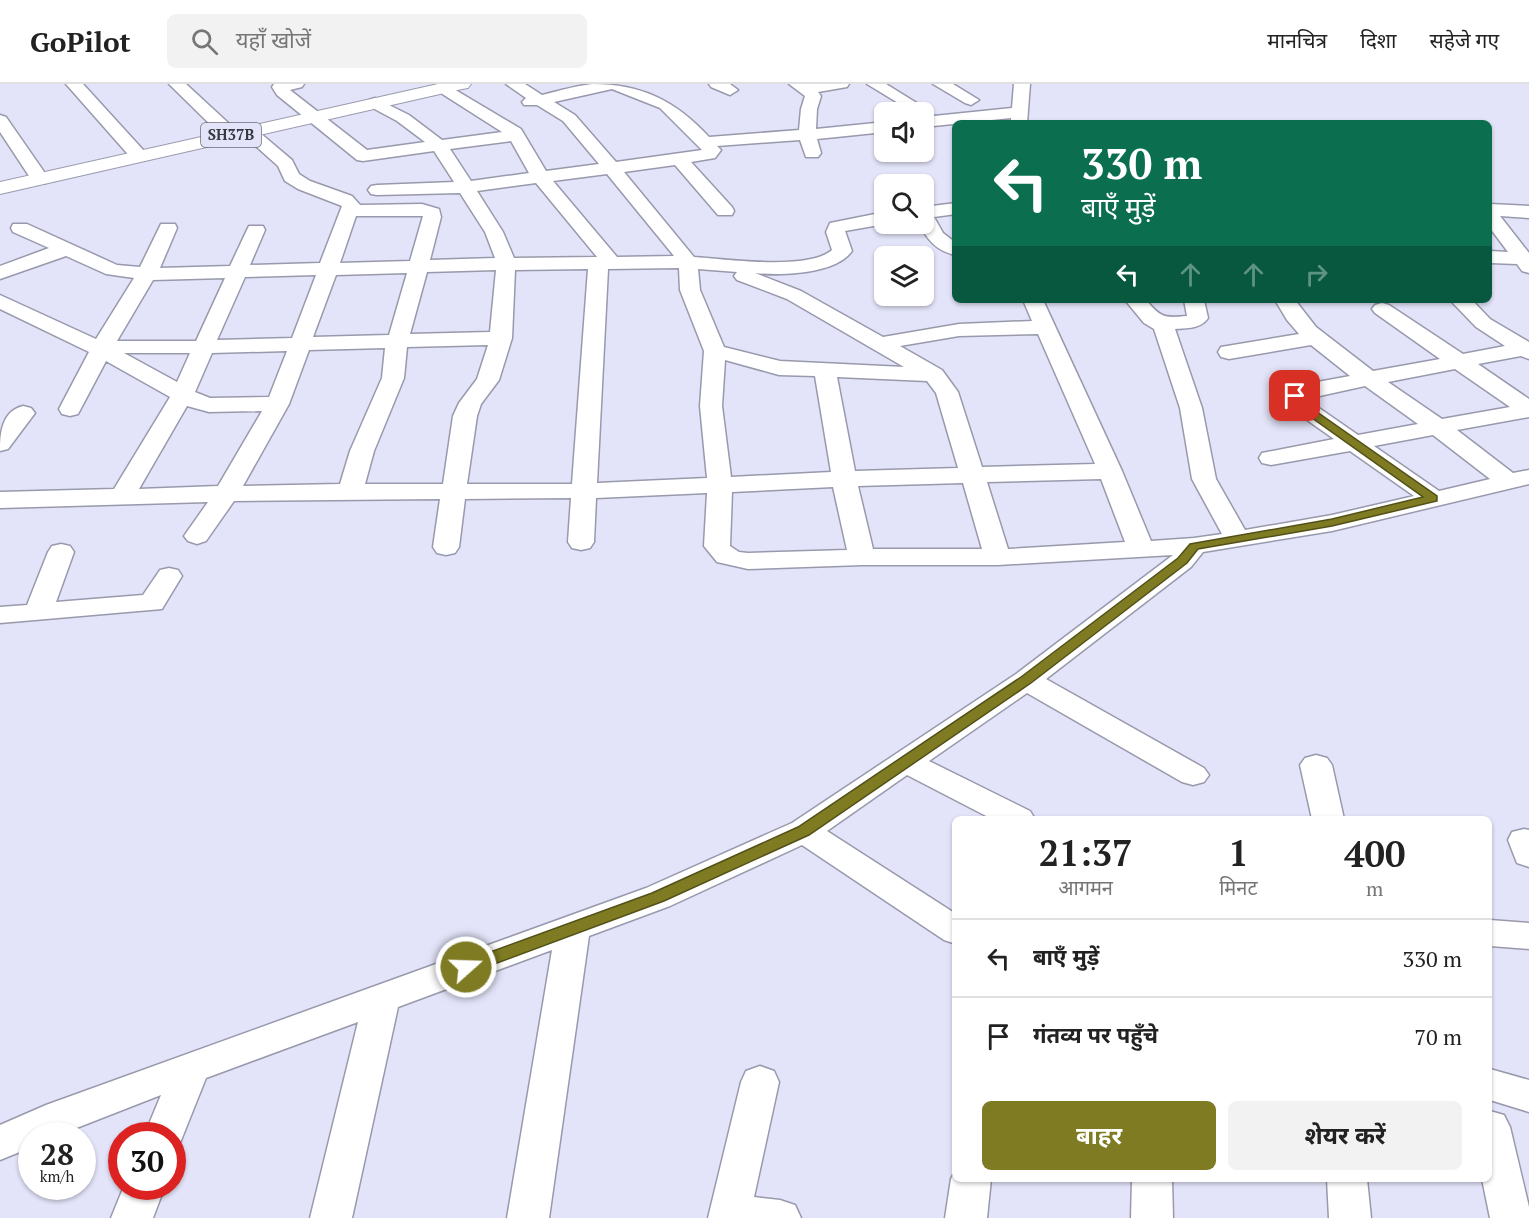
<!DOCTYPE html>
<html lang="hi">
<head>
<meta charset="utf-8">
<style>
  body { margin:0; font-family:"PT Serif","Noto Sans Devanagari",serif; background:#f2f2f2; color:#222; height:100vh; display:flex; flex-direction:column; font-size:22px; white-space:nowrap }
  * { box-sizing:border-box; margin:0 }
  p { font-size:20px; color:#767676 }
  .icon { flex:none; width:33px; height:33px; fill:none; stroke:currentColor; stroke-width:2; stroke-linecap:round; stroke-linejoin:round }
  .map { position:relative; flex:1; overflow:hidden }
  .side { position:absolute; left:952px; top:732px; width:540px; height:366px; display:flex; flex-direction:column; background:#fff; border-radius:9px; box-shadow:0 2px 4px #0004 }
  .side>* { flex:none }
  .top-card { position:absolute; left:952px; top:36px; width:540px; height:183px; border-radius:9px; box-shadow:0 2px 4px #0004; background:#0b6e4f; color:#fff; overflow:hidden }
  .controls { position:absolute; left:874px; top:18px; display:grid; gap:12px }
  .controls a { display:grid; place-items:center; width:60px; height:60px; border-radius:9px; background:#fff; box-shadow:0 2px 4px #0004; font-size:30px }
  .speed { position:absolute; left:18px; top:1038px; display:flex; gap:12px; font-size:30px; font-weight:700; text-align:center }
  .speed>* { display:grid; place-content:center; width:78px; height:78px; border-radius:50%; background:#fff; box-shadow:0 2px 4px #0004; line-height:1 }
  .speed small { font-size:15px; font-weight:400 }
  .speed .limit { border:9px solid #d22; background:#fff; color:#111 }
  .pin { position:absolute; display:grid; place-items:center; width:51px; height:51px; color:#fff; margin:-26px; border-radius:12px; box-shadow:0 3px 9px #0006 }
  .me { position:absolute; width:66px; margin:-33px; rotate:70deg; stroke-linejoin:round; filter:drop-shadow(0 0 4px #0008) }
  .turn { display:flex; align-items:center; gap:21px; height:126px; padding:0 30px; font-size:27px }
  .turn .icon { width:78px; height:78px; stroke-width:2.5 }
  .turn b { display:block; font-size:42px; line-height:51px }
  .lanes { display:flex; align-items:center; height:57px; padding:0 30px; background:#0003; justify-content:center; gap:30px; direction:ltr }
  .lanes .off { opacity:.35 }
  .eta { display:flex; justify-content:space-evenly; align-items:center; height:102px; text-align:center }
  .eta b { font-size:36px; font-weight:700; line-height:42px }
  .button { display:flex; gap:12px; margin-top:auto; padding:12px 30px }
  .button a { flex:1; height:69px; border-radius:9px; background:#7e7b23; color:#fff; font-size:24px; font-weight:700; line-height:69px; text-align:center }
  .button a+a { background:#f2f2f2; color:#222 }
  ul { padding:0; list-style:none }
  li { display:flex; align-items:center; gap:18px; height:78px; padding:0 30px; border-top:2px solid #e0e0e0 }
  li div { flex:1 }
  li b { display:block; font-size:22px }
  li em { font-style:normal }
  header { display:flex; align-items:center; gap:36px; box-sizing:border-box; height:84px; padding:0 30px; background:#fff; border-bottom:2px solid #e0e0e0 }
  header strong { font-size:28px }
  nav { display:flex; gap:33px; margin-inline-start:auto; font-size:21px }
  .search { width:420px; height:54px; background:#f2f2f2; display:flex; align-items:center; gap:15px; box-sizing:border-box; padding:0 21px; border-radius:9px; color:#767676; font-size:22px }
  .map>svg:first-child { display:block }
  .lines { fill:none; stroke-linecap:round; stroke-linejoin:round }
  .minor-casing { stroke:#9899ac; stroke-width:3 }
  .primary-casing { stroke:#9899ac; stroke-width:2 }
  .minor { fill:#fff; fill-rule:evenodd }
  .primary { fill:#fff; fill-rule:evenodd }
  .route { fill:#7e7b23; stroke:#525017; stroke-width:1.5 }
  .labels { text-anchor:middle; stroke-width:4.5; stroke-linejoin:round; paint-order:stroke }
  .shield { fill:#e3e4f9; stroke:#6b6c78; stroke-width:1.5 }
  .shield-label { font-size:15px; font-weight:bold; fill:#383840 }
</style>
</head>
<body>
<header>
<strong>GoPilot</strong>
<div class="search"><svg class="icon" aria-label="search" viewBox="0 0 24 24"><circle cx="10" cy="10" r="6"/><path d="M15 15l6 6"/></svg>यहाँ खोजें</div>
<nav><a>मानचित्र</a><a>दिशा</a><a>सहेजे गए</a></nav>
</header>
<div class="map">
<svg width="1529" height="1134" viewBox="0 0 1529 1134">
  <rect width="100%" height="100%" fill="#e3e4f9"/>
  <g class="lines">
    <g class="minor-casing">
      <path id="minor" d="M66,0h17l62,68 3,4 -3,4h-12z
        M169,0h17l51,47 2,4 -2,4h-12z
        M274,0h30l-2,3 -12,3 77,60 58,-8 -28,-21 -28,-15 -2,-3 2,-3 6,-2 34,17 33,25 60,-8 -69,-44 5,-4 9,1 74,44 25,42 53,-7 -36,-43 -26,-16h-13l-2,-3 4,-4 -20,-14h19l17,11c16,-4 33,-9 50,-11 50,0 84,17 117,53l90,-7 2,-21 4,-13 -16,-12h60l-2,3 -29,5 3,4 -4,13 -1,20 69,-7v10l-68,7 4,14 -3,4h-12l-6,-17 -83,6 4,4 -6,8 -24,4 41,45 2,4 -2,4h-14l-43,-50 -51,7 70,85c31,2 114,14 138,-7l-6,-18 4,-9 55,-11v12l-40,7 7,20c-16,23 -70,25 -97,22l46,18 82,46 76,-13 73,-3 -9,-21h20l79,171 29,70 43,-3 28,-4 -30,-55 -12,-71 -26,-79 -10,-6 -19,-23h21c15,18 18,18 41,16l-3,-16h20l4,18c-7,11 -21,10 -33,11l27,79 14,71 29,51 87,-15 82,-19 -64,-45 -79,14 -9,-2 -3,-5 3,-5 72,-14 -47,-33 -3,-5 3,-10 14,-6 49,-9 -39,-31 -82,14 -8,-2 -3,-5 3,-5 78,-13 -12,-14 -12,-20h20l21,27 57,44 67,-12 -65,-46 -3,-4 3,-4 7,-2 7,2 74,49 42,-8 -29,-19 -26,-27h22l18,19 39,23v17l-8,-3 -43,8 51,35v18l-72,13 56,43 16,-3v14l-197,47 -129,21 -12,15 -145,112 158,89 5,7 -5,7 -11,3 -11,-3 -155,-89 -98,68 101,50 5,8h-43l-85,-44 -80,56 129,83v30l-12,-4 -142,-95 -132,61 -81,30 -40,282h-42l45,-268 -154,57 -46,211h-42l48,-196 -152,56 -28,70 -6,2v-14h-28l17,-41 -105,41h-24v11l-32,13v-35l46,-20 600,-217 146,-65 224,-149 157,-119 -175,10h-136l-114,4 -31,-7 -13,-16 3,-53 -111,5 -2,44 -4,6 -9,2 -9,-2 -4,-6 3,-44 -106,1 -6,48 -4,6 -9,2 -9,-2 -4,-6 7,-48 -206,2 -28,40 -9,3 -9,-3 -4,-5 24,-34 -208,6v-16l114,-3 56,-92 -64,-36 -28,53 -8,2 -8,-2 -3,-5 30,-57 -89,-43v-14l96,44 38,-61 -28,-4 -40,-18 -66,23v-13l49,-18 -36,-16 -2,-4 2,-4h14l90,41 23,2 21,-43h14l2,4 -17,40 70,-2 17,-36 2,-4h14l2,4 -15,35 70,-2 22,-57 -44,-17 -13,-8 -7,-15 -39,-35 8,-5 6,1 39,33 7,14 11,7 42,15 8,9 62,-1 17,5 2,8 -11,43 65,-2 -10,-26 -25,-39 -83,2 -6,-1 -3,-4 3,-4 6,-1 77,-3 -20,-31 -71,10 -6,-1 -80,-65 -5,-8zM612,5l48,19 42,42 -86,12 -41,-47 -21,-13zM511,57l18,32 -58,8 -21,-32zM607,90l67,82 -57,1 -64,-76zM536,99l61,74 -83,1 -11,-26 -26,-41zM356,132h67l-13,45 -70,2zM679,184l1,22 24,61 -4,55 7,72 -110,5 11,-214zM588,185l-16,215h-105l10,-68 4,-12 18,-24 13,-42 3,-68zM698,185l39,3 -3,4 3,4 50,19 117,68 -124,-6 -56,-14 -24,-57zM496,186l-6,62 -80,2 17,-62zM407,189l-18,62 -76,2 23,-62zM316,191l-24,63 -75,2 28,-63zM225,194l-29,63h-79l36,-61zM1038,250l57,130 -113,3 -24,-75 -16,-22 -42,-24 59,-10zM488,261l-11,34 -18,24 -6,13 -10,68h-78l9,-33 30,-73 3,-31zM385,264l-3,30 -32,73 -10,33 -97,2 46,-82 20,-54zM287,267l-18,46 -59,1 -15,-6 17,-39zM124,269h66l-13,29zM725,276l54,15 36,1 16,96 -100,5 -9,-71zM1455,285l55,38 -68,12 -54,-37zM837,293l90,4 9,12 22,75 -103,3zM1365,302l53,38 -60,11 -52,-36zM187,322l22,6 53,-1 -44,75 -79,3zM1433,351l57,44 -51,12 -65,-45zM1101,395l24,63 -117,7 -21,-67zM963,399l19,66h-109l-15,-63zM833,403l14,63 -99,3 -9,-1 -9,-6 2,-54z
        M709,0h21l8,6 -8,5 -19,-8z
        M867,0h19l42,26 -4,4 -11,-2z
        M933,0h20l26,16 -8,5 -6,-2z
        M1014,0h16l-3,39h-16v-5l-87,9v-10l88,-9z
        M0,31l6,2 43,62 -3,4h-12l-3,-4 -31,-47z
        M956,119v11l-22,3 9,16 13,10v12c-20,-4 -28,-15 -37,-31h5v-17z
        M1490,120l39,2v12l-29,-2 29,37v20l-7,-2 -5,-7 -27,-1v-12l18,1 -18,-24z
        M23,322l8,2 4,5 -27,36 -8,2c0,-18 2,-40 23,-45z
        M61,460l9,2 4,6 -18,50 87,-7 17,-25 9,-2 9,2 4,6 -20,33 -162,14v-16l27,-2 21,-53 4,-6z
        M1316,671l11,3 5,7 12,54h-32l-12,-54 5,-7z
        M1524,745l5,1v37l-12,-4 -9,-23 4,-8z
        M1490,836l39,3v26l-39,-3z
        M760,982l14,5 5,11 -25,115 26,3 15,5 6,13h-93l33,-136 5,-11z
        M1490,985l39,11v32l-39,-12z
        M1490,1027l14,4 6,12 19,80v11h-39l-8,-39h8z
        M956,1085v10h35l-4,39h-42l6,-39z
        M1132,1095h40l1,39h-42z
        M1327,1095h40l4,39h-42z
        M124,1102h41l-12,32h-42z"/>
    </g>
    <g class="primary-casing">
      <path id="primary" d="M438,0h33l-3,4 -6,1 -462,105v-12z"/>
    </g>
    <use href="#minor" class="minor"/>
    <use href="#primary" class="primary"/>
  </g>
  <path class="route" d="M1295,309l4,1 1,6 137,96v5l-105,25 -134,23 -11,14 -156,120 -222,152 -145,66 -191,71 -7,2 -6,-2 -2,-5 2,-4 192,-70 146,-66 223,-150 157,-119 12,-14 142,-25 91,-22 -132,-94 -2,-7z"/>
  <g class="labels">
    <rect class="shield" x="201" y="39" width="60" height="24" rx="4.5"/>
    <g class="shield-label">
      <text x="231" y="56">SH37B</text>
    </g>
  </g>
</svg>
<div class="controls">
<a><svg class="icon" aria-label="sound" viewBox="0 0 24 24"><path d="M4 9h4l5-4v14l-5-4H4zM17 9q2 3 0 6"/></svg></a>
<a><svg class="icon" aria-label="search" viewBox="0 0 24 24"><circle cx="10" cy="10" r="6"/><path d="M15 15l6 6"/></svg></a>
<a><svg class="icon" aria-label="layers" viewBox="0 0 24 24"><path d="M12 4l9 5-9 5-9-5zM3 14l9 5 9-5"/></svg></a>
</div>
<div class="speed"><div>28<small>km/h</small></div><div class="limit">30</div></div>
<div class="pin" style="left:1295px;top:312px;background:#d93025"><svg class="icon" aria-label="arrive" viewBox="0 0 24 24"><path d="M6 21V4h12l-3 4 3 4H6"/></svg></div>
<svg class="me" style="left:466px;top:883px" viewBox="-20 -20 40 40"><circle r="17" fill="#7e7b23" stroke="#fff" stroke-width="3"/><path d="M0-11L8 9 0 5-8 9z" fill="#fff"/></svg>
<div class="top-card">
<div class="turn"><svg class="icon" aria-label="left" viewBox="0 0 24 24"><path d="M17 20v-9H6M10 6l-5 5 5 5"/></svg><div><b>330 m</b>बाएँ मुड़ें</div></div>
<div class="lanes"><svg class="icon" aria-label="left" viewBox="0 0 24 24"><path d="M17 20v-9H6M10 6l-5 5 5 5"/></svg><svg class="icon off" aria-label="ahead" viewBox="0 0 24 24"><path d="M12 20V5M6 11l6-6 6 6"/></svg><svg class="icon off" aria-label="ahead" viewBox="0 0 24 24"><path d="M12 20V5M6 11l6-6 6 6"/></svg><svg class="icon off" aria-label="right" viewBox="0 0 24 24"><path d="M7 20v-9h11M14 6l5 5-5 5"/></svg></div>
</div>
<section class="side">
<div class="eta">
<div><b>21:37</b><p>आगमन</p></div>
<div><b>1</b><p>मिनट</p></div>
<div><b>400</b><p>m</p></div>
</div>
<ul>
<li><svg class="icon" aria-label="left" viewBox="0 0 24 24"><path d="M17 20v-9H6M10 6l-5 5 5 5"/></svg><div><b>बाएँ मुड़ें</b></div><em>330 m</em></li>
<li><svg class="icon" aria-label="arrive" viewBox="0 0 24 24"><path d="M6 21V4h12l-3 4 3 4H6"/></svg><div><b>गंतव्य पर पहुँचे</b></div><em>70 m</em></li>
</ul>
<div class="button"><a>बाहर</a><a>शेयर करें</a></div>
</section>
</div>
</body>
</html>
